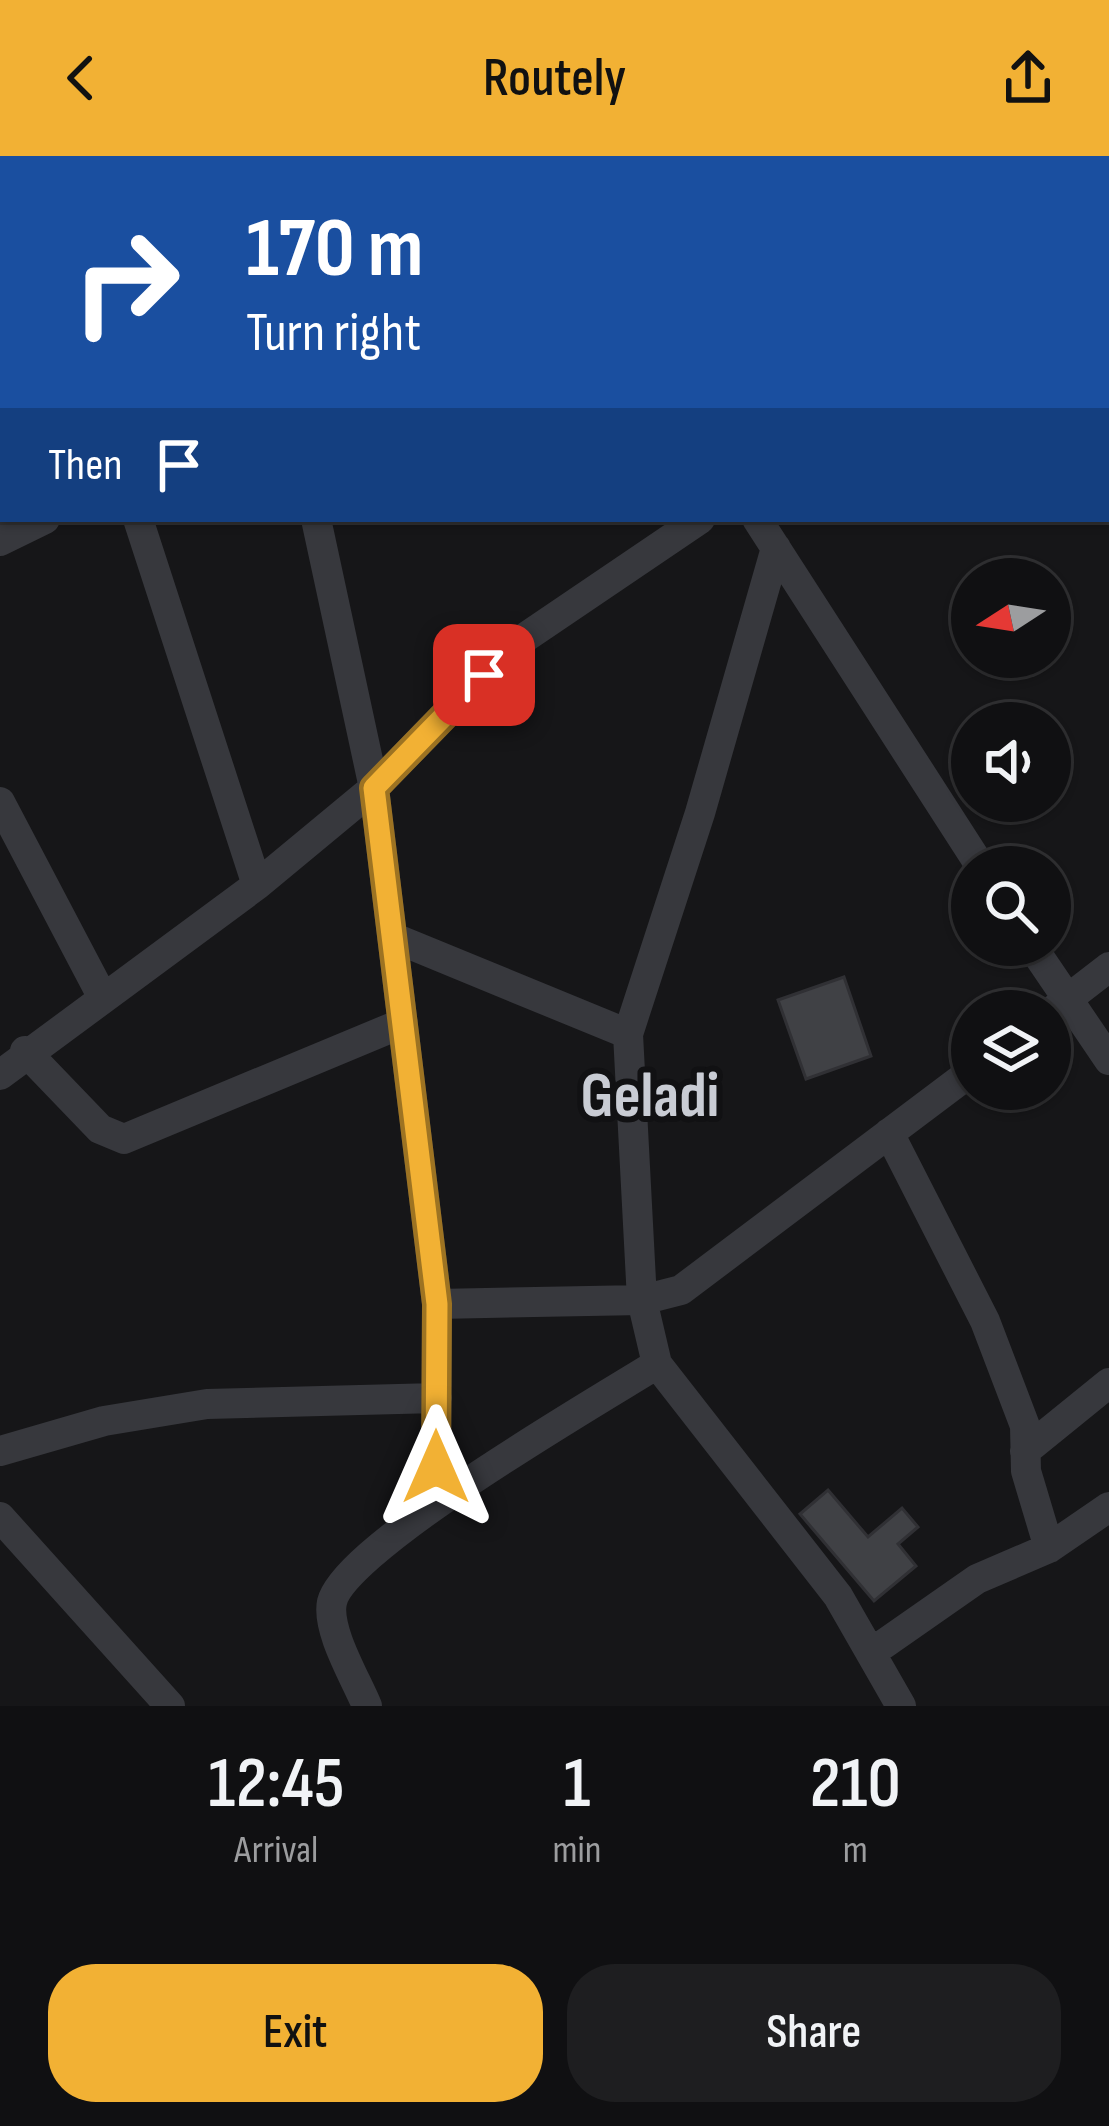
<!DOCTYPE html>
<html lang="en">
<head>
<meta charset="utf-8">
<style>
  body { margin:0; font-family:"Sofia Sans Condensed",sans-serif; background:#1e1e20; color:#f1f3f6; height:100vh; display:flex; flex-direction:column; font-size:45px; white-space:nowrap }
  * { box-sizing:border-box; margin:0 }
  p { font-size:39px; color:#9c9d9f }
  .icon { flex:none; width:66px; height:66px; fill:none; stroke:currentColor; stroke-width:2; stroke-linecap:round; stroke-linejoin:round }
  .map { position:relative; height:1550px; overflow:hidden }
  .drawer { display:flex; flex-direction:column; background:#101012; flex:1 }
  .drawer>* { flex:none }
  .hud { position:absolute; left:0px; top:0px; width:1110px; height:366px; box-shadow:0 3px 9px #0004,0 0 0 3px #303032; background:#1a4fa0; color:#fff; overflow:hidden }
  .needle { width:78px; rotate:258deg }
  .buttons { position:absolute; left:951px; top:402px; display:grid; gap:24px }
  .buttons a { display:grid; place-items:center; width:120px; height:120px; border-radius:50%; background:#101012; box-shadow:0 3px 9px #0004,0 0 0 3px #303032; font-size:60px }
  .pin { position:absolute; display:grid; place-items:center; width:102px; height:102px; color:#fff; margin:-51px; border-radius:24px; box-shadow:0 6px 18px #0006 }
  .me { position:absolute; width:132px; margin:-66px; rotate:0deg; stroke-linejoin:round; filter:drop-shadow(0 0 9px #0008) }
  .turn { display:flex; align-items:center; gap:42px; height:252px; padding:0 48px; font-size:54px }
  .turn .icon { width:156px; height:156px; stroke-width:2.5 }
  .turn b { display:block; font-size:84px; line-height:102px }
  .then { display:flex; align-items:center; height:114px; padding:0 48px; background:#0003; gap:24px; font-size:45px }
  .eta { display:flex; justify-content:space-evenly; align-items:center; height:204px; text-align:center }
  .eta b { font-size:72px; font-weight:600; line-height:84px }
  .primary-button { display:flex; gap:24px; margin-top:auto; padding:24px 48px }
  .primary-button a { flex:1; height:138px; border-radius:48px; background:#f2b134; color:#111; font-size:48px; font-weight:600; line-height:138px; text-align:center }
  .primary-button a+a { background:#1e1e20; color:#f1f3f6 }
  header { display:flex; justify-content:space-between; align-items:center; height:156px; padding:0 48px; background:#f2b134; color:#111; font-size:54px; font-weight:600 }
  .map>svg:first-child { display:block }
  .building { fill:#404145; stroke:#303034; stroke-width:3 }
  .lines { fill:none; stroke-linecap:round; stroke-linejoin:round }
  .minor { stroke:#37383d; stroke-width:30 }
  .route-casing { stroke:#9d7322; stroke-width:30 }
  .route { stroke:#f2b134; stroke-width:21 }
  .labels { text-anchor:middle; stroke-width:12; stroke-linejoin:round; paint-order:stroke }
  .town-label { font-size:63px; font-weight:bold; fill:#c9ccd4; stroke:#111113 }
</style>
</head>
<body>
<header><svg class="icon" aria-label="back" viewBox="0 0 24 24"><path d="M15 5l-7 7 7 7"/></svg>Routely<svg class="icon" aria-label="share" viewBox="0 0 24 24"><path d="M12 15V3M7 8l5-5 5 5M5 13v7h14v-7"/></svg></header>
<div class="map">
<svg width="1109" height="1550" viewBox="0 0 1109 1550">
  <rect width="100%" height="100%" fill="#161618"/>
  <path class="building" d="M844,821l27,79 -65,23 -28,-79z
    M828,1334l40,47 34,-29 16,19 -20,17 18,22 -42,35 -74,-87z"/>
  <g class="lines">
    <path class="minor" d="M197,0l1,3
      M492,0l2,3
      M524,3l3,-3
      M1107,126l2,-1
      M1107,329l2,5
      M138,363l119,366
      M316,363l58,269 63,516 -1,198
      M757,363l224,348
      M0,385l45,-22
      M776,392l-76,265 -72,221 14,266 15,64 181,232 63,110
      M0,646l102,194
      M392,781l236,97
      M1031,789l78,115
      M1052,855l57,-44
      M25,895l75,78 24,10 279,-116
      M0,919l257,-190 117,-97 137,-141 189,-128
      M889,977l96,188 40,105 1,45 23,77
      M437,1148l205,-4 39,-10 291,-219
      M0,1295l104,-30 103,-17 230,-6
      M1025,1295l84,-68
      M0,1361l170,189
      M871,1497l106,-74 72,-31 60,-41
      M367,1550c-11,-27 -41,-76 -35,-104 13,-55 269,-203 325,-238"/>
  </g>
  <g class="lines">
    <g class="route-casing">
      <path id="route" d="M436,1311l1,-163 -63,-516 110,-113"/>
    </g>
    <use href="#route" class="route"/>
  </g>
  <g class="labels">
    <g class="town-label">
      <text x="650" y="960">Geladi</text>
    </g>
  </g>
</svg>
<div class="buttons">
<a><svg class="needle" viewBox="-14 -14 28 28"><path d="M0-13l5 13h-10z" fill="#e53935"/><path d="M0 13l5-13h-10z" fill="#9c9d9f"/></svg></a>
<a><svg class="icon" aria-label="sound" viewBox="0 0 24 24"><path d="M4 9h4l5-4v14l-5-4H4zM17 9q2 3 0 6"/></svg></a>
<a><svg class="icon" aria-label="search" viewBox="0 0 24 24"><circle cx="10" cy="10" r="6"/><path d="M15 15l6 6"/></svg></a>
<a><svg class="icon" aria-label="layers" viewBox="0 0 24 24"><path d="M12 4l9 5-9 5-9-5zM3 14l9 5 9-5"/></svg></a>
</div>
<div class="pin" style="left:484px;top:519px;background:#d93025"><svg class="icon" aria-label="arrive" viewBox="0 0 24 24"><path d="M6 21V4h12l-3 4 3 4H6"/></svg></div>
<svg class="me" style="left:436px;top:1311px" viewBox="-20 -20 40 40"><path d="M0-17L14 15 0 8-14 15z" fill="#f2b134" stroke="#fff" stroke-width="4"/></svg>
<div class="hud">
<div class="turn"><svg class="icon" aria-label="right" viewBox="0 0 24 24"><path d="M7 20v-9h11M14 6l5 5-5 5"/></svg><div><b>170 m</b>Turn right</div></div>
<div class="then">Then<svg class="icon" aria-label="arrive" viewBox="0 0 24 24"><path d="M6 21V4h12l-3 4 3 4H6"/></svg></div>
</div>
</div>
<section class="drawer">
<div class="eta">
<div><b>12:45</b><p>Arrival</p></div>
<div><b>1</b><p>min</p></div>
<div><b>210</b><p>m</p></div>
</div>
<div class="primary-button"><a>Exit</a><a>Share</a></div>
</section>
</body>
</html>
